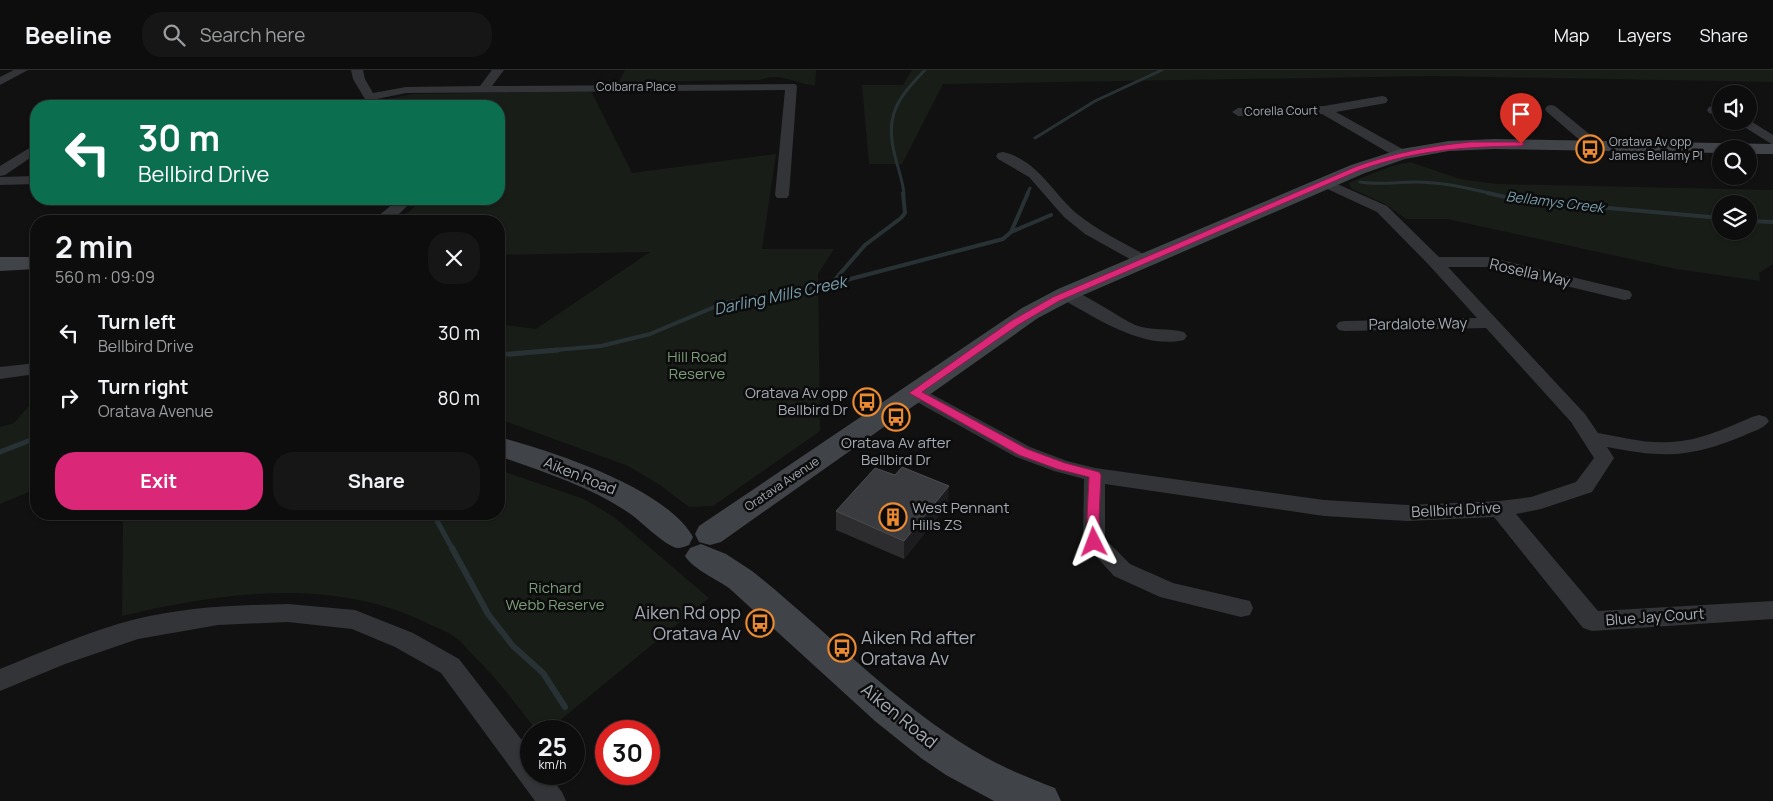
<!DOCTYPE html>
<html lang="en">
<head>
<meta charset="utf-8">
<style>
  body { margin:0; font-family:Manrope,sans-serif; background:#161617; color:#f1f3f6; height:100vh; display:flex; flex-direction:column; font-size:19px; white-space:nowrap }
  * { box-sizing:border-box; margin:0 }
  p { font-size:16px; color:#9a9c9e }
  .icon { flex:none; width:28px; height:28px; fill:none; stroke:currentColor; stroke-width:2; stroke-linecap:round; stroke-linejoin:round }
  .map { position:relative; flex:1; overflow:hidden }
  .side { position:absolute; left:30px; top:145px; width:475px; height:305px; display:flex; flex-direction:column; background:#0d0d0e; border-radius:20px; box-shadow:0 1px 4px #0004,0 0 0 1px #2d2d2e }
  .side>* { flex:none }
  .banner { position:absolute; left:30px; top:30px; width:475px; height:105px; border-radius:20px; box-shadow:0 1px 4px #0004,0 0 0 1px #2d2d2e; background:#0b6e4f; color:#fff; overflow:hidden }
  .controls { position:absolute; left:1712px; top:15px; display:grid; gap:10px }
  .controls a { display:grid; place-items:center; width:45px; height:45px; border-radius:50%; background:#0d0d0e; box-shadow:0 1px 4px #0004,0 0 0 1px #2d2d2e; font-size:25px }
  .speed { position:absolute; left:520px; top:650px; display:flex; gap:10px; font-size:25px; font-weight:700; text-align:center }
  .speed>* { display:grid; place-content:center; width:65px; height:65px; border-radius:50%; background:#0d0d0e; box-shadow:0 1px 4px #0004,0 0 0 1px #2d2d2e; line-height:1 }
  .speed small { font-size:12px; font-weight:400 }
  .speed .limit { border:8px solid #d22; background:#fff; color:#111 }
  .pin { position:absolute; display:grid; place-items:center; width:42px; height:42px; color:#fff; margin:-51px -21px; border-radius:50% 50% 50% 0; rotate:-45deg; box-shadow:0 0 5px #0007 }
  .pin .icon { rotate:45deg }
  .me { position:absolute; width:55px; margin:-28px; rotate:357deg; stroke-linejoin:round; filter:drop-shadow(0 0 4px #0008) }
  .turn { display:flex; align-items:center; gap:18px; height:105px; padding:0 25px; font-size:22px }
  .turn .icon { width:65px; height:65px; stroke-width:2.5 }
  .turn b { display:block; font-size:35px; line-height:42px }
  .round { display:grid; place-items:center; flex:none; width:52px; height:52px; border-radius:20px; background:#161617 }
  .overview { display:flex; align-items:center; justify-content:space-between; height:85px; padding:0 25px }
  h1 { font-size:30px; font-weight:700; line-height:38px }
  .button { display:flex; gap:10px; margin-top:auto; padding:10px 25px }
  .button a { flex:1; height:58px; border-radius:20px; background:#db2777; color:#fff; font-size:20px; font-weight:700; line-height:58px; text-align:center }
  .button a+a { background:#161617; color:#f1f3f6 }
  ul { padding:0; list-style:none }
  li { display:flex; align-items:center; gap:15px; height:65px; padding:0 25px }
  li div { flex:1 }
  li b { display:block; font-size:19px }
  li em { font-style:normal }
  header { display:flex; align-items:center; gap:30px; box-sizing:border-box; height:70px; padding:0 25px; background:#0d0d0e; border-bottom:1px solid #2d2d2e }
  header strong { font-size:24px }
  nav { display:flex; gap:28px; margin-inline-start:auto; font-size:18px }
  .search { width:350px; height:45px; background:#161617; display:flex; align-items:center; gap:12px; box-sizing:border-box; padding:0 18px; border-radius:20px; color:#9a9c9e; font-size:19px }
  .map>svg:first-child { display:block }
  .green { fill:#181d17; fill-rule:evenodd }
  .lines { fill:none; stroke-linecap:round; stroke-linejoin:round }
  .stream-far3 { stroke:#283235; stroke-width:3 }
  .stream-far2 { stroke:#283235; stroke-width:4 }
  .stream-far1 { stroke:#283235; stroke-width:5 }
  .stream { stroke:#283235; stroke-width:6 }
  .street { fill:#323437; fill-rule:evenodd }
  .secondary { fill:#404347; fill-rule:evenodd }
  .wall { fill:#2d2d30 }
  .shaded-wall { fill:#1c1c1e }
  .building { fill:#3a3b3e; stroke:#4a4c50 }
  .route { fill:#db2777; stroke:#8e194d }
  .labels { text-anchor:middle; stroke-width:5; stroke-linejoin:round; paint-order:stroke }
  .far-street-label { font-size:12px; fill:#a3aab3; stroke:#0c0c0d }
  .far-poi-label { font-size:12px; fill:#a3aab3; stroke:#0c0c0d; text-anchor:start }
  .far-water-label { font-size:14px; font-style:italic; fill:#7a9fad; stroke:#0c0c0d }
  .street-label { font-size:15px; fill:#a3aab3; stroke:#0c0c0d }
  .park-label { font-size:15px; fill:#7e9d7a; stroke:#0c0c0d }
  .poi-label { font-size:15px; fill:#a3aab3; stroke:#0c0c0d; text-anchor:end }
  .water-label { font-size:16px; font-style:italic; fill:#7a9fad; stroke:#0c0c0d }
  .near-poi-label { font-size:18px; fill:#a3aab3; stroke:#0c0c0d; text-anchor:end }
  .near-street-label { font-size:18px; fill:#a3aab3; stroke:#0c0c0d }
</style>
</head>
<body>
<header>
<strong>Beeline</strong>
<div class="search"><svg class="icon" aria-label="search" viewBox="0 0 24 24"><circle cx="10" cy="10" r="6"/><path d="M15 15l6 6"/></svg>Search here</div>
<nav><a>Map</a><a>Layers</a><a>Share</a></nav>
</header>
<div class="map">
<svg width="1773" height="731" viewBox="0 0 1773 731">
  <rect width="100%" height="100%" fill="#111112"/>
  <path class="green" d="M625,0h191l-1,15c-19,0 -34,-14 -55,-5l-141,2z
    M912,0h861v12l-341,-6 -489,8 -41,80h-33l-7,-79h41z
    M591,21l41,82 144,-19 -14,95h72l-16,25 2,157 -107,75 -24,1 -29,-22 -32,-19 -129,-47v-95l37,5 114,-77 -151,3v-34h-109l19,-9 13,-13h77v-93h-108l-5,-7 27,-5z
    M1410,92l50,17 36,5 277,6v74l-14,9 1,8 -84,-12 -229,-50h-41l-21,-15 -33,-15 -4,-6 44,-17zM1721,134h28v27h-28z
    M36,328v91l-36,15v-77l14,-4z
    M499,400l85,29 30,18 95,81 -162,133h-10c-21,-27 -41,-54 -66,-78 -5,-5 -10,-12 -16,-16 -7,-5 -16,-8 -24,-12 -97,-49 -207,-33 -309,-9l1,-93 -6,-9h382z"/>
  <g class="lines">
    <path class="stream-far3" d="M1035,68l60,-37 67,-31
      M1360,112c19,3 37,0 55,0 27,0 53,6 78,12
      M904,124c-1,-13 -6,-25 -9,-38 -11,-41 3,-58 30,-86
      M1027,124l3,-6"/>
    <path class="stream-far2" d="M1488,123l30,7 203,18
      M1749,151l24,1
      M1011,162l40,-17
      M831,214l34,-39 36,-27 4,-5 -2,-20
      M544,281l57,-5 49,-12 74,-31 107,-19 172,-45 8,-7 17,-39"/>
    <path class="stream-far1" d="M499,285l59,-5
      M0,382l36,-14
      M187,444l34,4 59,-4
      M424,444l12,5 17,31"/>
    <path class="stream" d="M452,478l36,66 25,32 30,27 22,34"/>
    <path class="street" d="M14,0h14l-28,15v-8z
      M351,0h12l2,9 8,14 33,-6 74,-1 12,-16h12l-12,16 303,-2 2,2 -8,109 -2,3h-10l-2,-3 10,-105 -379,3 -29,6 4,7h-12l-16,-27z
      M1382,26l4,1 2,3 -2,3 -50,9 70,39 2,3 -2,3h-10l-74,-43 -84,2 -6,-4 6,-4 86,-2z
      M1551,35l4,1 44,36 1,3 -1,3h-10l-42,-36 -2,-3 2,-3z
      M1713,36l8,3v8l-12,-4 -2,-3 2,-3z
      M1749,50l24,15v10l-38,-24z
      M36,74v10l-31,21 -5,1v-10z
      M1003,82c34,8 49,40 73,61 22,18 48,30 73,44l2,3 -2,3h-12l-52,-29 -21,-17 -35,-40 -31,-18 -2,-3 2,-3z
      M36,106v8l-36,1v-8z
      M1326,109l61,27 52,51h49l142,34 2,4 -2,4 -6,1 -136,-33h-40l137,147 13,19c24,4 48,11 73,9 28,-1 55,-14 81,-25l7,-2 7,2 3,4c-5,8 -18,11 -26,15 -54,22 -80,22 -136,11l7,11 -22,34 -51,17 -25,5 82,97 175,-10v18l-181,12 -9,-3 -89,-111 -87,4 -83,-5 -219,-32v55l25,25 43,19 77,18 3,7 -3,7 -9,2 -81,-20 -46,-21 -31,-34 1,-63 -30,-8 -38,-14 -108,-60 -2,-4 2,-4 7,-2 7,2 108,58 37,14 28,7 229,32 83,5 93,-4 31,-4 45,-15 18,-24 -23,-36 -85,-94 -141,3 -6,-1 -3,-4 3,-4 6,-1 132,-3 -48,-53 -52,-53 -56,-26 -2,-3 2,-3z
      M399,129h15l-14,14 -12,8h-16z
      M1066,219c24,6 46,25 69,36 15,6 33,3 49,7l3,4 -3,4c-42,10 -89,-23 -124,-42l-2,-4 2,-4z
      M36,293v11l-36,5v-12z
      M288,534l67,6 58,23 46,26 72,93v22h17l14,18 4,9h-31l-94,-128 -46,-26 -43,-18 -64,-7 -70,3 -80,14 -73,25 -65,27v-22c44,-18 90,-38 136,-50 50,-12 101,-14 152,-15z"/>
    <path class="secondary" d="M1494,69l279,5v10h-24v-5h-28v4l-227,-4 -45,2 -44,8 -40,14 -291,126 -36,19 -317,224 -11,3 -11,-3 -4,-8 4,-8 323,-218 36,-19 293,-124 50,-16 48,-8z
      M0,187h36v12l-36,2z
      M499,367c53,14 167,51 194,100l-4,8c-3,1 -8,3 -11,3 -11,0 -38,-28 -49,-35 -39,-27 -86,-41 -130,-57z
      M701,474l25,10 26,17c74,59 139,130 221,179 26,16 53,27 82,38l6,13h-67l-48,-26 -25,-17 -46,-37 -146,-133c-13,-9 -36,-19 -44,-32l5,-8z"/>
  </g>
  <path class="wall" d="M948,434l-44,55 -68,-29v-19z"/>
  <path class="shaded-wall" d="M949,416l-1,18 -44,55v-18z"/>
  <path class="building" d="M902,397l47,19 -45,55 -68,-30 39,-43 20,7z"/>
  <path class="route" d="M1470,72h51l4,2 -4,2c-59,1 -105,4 -161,24l-301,131 -41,24 -96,67 105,57 38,14 34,9 2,3 -2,42 2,25 -2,3h-9l-2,-3 -1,-25 2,-40 -32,-8 -38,-14 -110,-62 102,-72 42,-24 302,-130c38,-14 75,-21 115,-25z"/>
  <defs>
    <g id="bus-ring" transform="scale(1.4375)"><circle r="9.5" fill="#0c0c0d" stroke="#eb8a30" stroke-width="1.5"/><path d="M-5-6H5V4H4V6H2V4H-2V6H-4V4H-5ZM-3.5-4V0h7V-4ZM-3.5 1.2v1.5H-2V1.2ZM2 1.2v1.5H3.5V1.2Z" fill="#eb8a30"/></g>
    <g id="building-ring" transform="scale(1.4375)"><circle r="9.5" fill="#0c0c0d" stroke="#eb8a30" stroke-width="1.5"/><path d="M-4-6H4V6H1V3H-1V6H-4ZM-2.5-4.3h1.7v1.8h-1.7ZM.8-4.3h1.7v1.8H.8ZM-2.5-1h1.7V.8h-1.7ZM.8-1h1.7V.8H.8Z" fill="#eb8a30"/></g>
  </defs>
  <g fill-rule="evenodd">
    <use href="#bus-ring" x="1590" y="79"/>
    <use href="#bus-ring" x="867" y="332"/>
    <use href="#bus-ring" x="896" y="347"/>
    <use href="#building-ring" x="893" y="447"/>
    <use href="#bus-ring" x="760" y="553"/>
    <use href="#bus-ring" x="842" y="578"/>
  </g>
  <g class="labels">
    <g class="far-street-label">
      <text x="636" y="21">Colbarra Place</text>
      <text transform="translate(1281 41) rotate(-1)" y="4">Corella Court</text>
      <text transform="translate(782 414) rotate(-34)" y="4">Oratava Avenue</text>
    </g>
    <g class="far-poi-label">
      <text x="1609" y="76">Oratava Av opp<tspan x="1609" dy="14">James Bellamy Pl</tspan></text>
    </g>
    <g class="far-water-label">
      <text transform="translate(1555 132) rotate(7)" y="5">Bellamys Creek</text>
    </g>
    <g class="street-label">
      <text transform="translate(1530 203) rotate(13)" y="5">Rosella Way</text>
      <text transform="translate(1418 254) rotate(-1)" y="5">Pardalote Way</text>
      <text transform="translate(580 406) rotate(22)" y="5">Aiken Road</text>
      <text transform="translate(1456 440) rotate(-3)" y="5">Bellbird Drive</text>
      <text transform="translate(1655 547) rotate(-4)" y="5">Blue Jay Court</text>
    </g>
    <g class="park-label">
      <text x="697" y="292">Hill Road<tspan x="697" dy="17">Reserve</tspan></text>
      <text x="555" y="523">Richard<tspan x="555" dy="17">Webb Reserve</tspan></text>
    </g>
    <g class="poi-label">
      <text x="848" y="328">Oratava Av opp<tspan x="848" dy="17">Bellbird Dr</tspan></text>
      <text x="896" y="378" text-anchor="middle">Oratava Av after<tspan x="896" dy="17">Bellbird Dr</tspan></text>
      <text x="912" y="443" text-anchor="start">West Pennant<tspan x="912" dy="17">Hills ZS</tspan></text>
    </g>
    <g class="water-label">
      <text transform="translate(780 225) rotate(-12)" y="6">Darling Mills Creek</text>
    </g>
    <g class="near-poi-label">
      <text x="741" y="549">Aiken Rd opp<tspan x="741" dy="21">Oratava Av</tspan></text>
      <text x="861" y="574" text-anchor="start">Aiken Rd after<tspan x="861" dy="21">Oratava Av</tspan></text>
    </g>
    <g class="near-street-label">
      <text transform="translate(899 646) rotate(39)" y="6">Aiken Road</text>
    </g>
  </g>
</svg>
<div class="controls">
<a><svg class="icon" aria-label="sound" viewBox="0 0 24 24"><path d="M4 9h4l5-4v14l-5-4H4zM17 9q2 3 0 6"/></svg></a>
<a><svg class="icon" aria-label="search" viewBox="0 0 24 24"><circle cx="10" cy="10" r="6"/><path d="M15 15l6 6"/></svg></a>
<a><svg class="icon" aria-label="layers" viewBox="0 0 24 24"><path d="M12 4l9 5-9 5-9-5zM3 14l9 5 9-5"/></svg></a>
</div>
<div class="speed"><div>25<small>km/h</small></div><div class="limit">30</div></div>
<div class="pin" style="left:1521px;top:74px;background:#d93025"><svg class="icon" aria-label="arrive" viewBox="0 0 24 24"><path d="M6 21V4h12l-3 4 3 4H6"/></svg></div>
<svg class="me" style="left:1094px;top:472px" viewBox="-20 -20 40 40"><path d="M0-17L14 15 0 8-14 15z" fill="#db2777" stroke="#fff" stroke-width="4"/></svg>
<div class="banner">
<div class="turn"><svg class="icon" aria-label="left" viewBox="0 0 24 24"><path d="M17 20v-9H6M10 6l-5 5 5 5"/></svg><div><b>30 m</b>Bellbird Drive</div></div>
</div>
<section class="side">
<div class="overview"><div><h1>2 min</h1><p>560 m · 09:09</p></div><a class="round"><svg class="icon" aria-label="close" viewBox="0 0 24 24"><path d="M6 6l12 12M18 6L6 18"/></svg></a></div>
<ul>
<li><svg class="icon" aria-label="left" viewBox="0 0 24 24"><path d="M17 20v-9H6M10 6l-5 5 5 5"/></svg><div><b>Turn left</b><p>Bellbird Drive</p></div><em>30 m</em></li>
<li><svg class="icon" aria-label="right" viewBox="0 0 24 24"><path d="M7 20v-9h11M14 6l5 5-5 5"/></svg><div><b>Turn right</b><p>Oratava Avenue</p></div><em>80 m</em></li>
</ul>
<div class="button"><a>Exit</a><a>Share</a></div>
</section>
</div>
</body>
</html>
